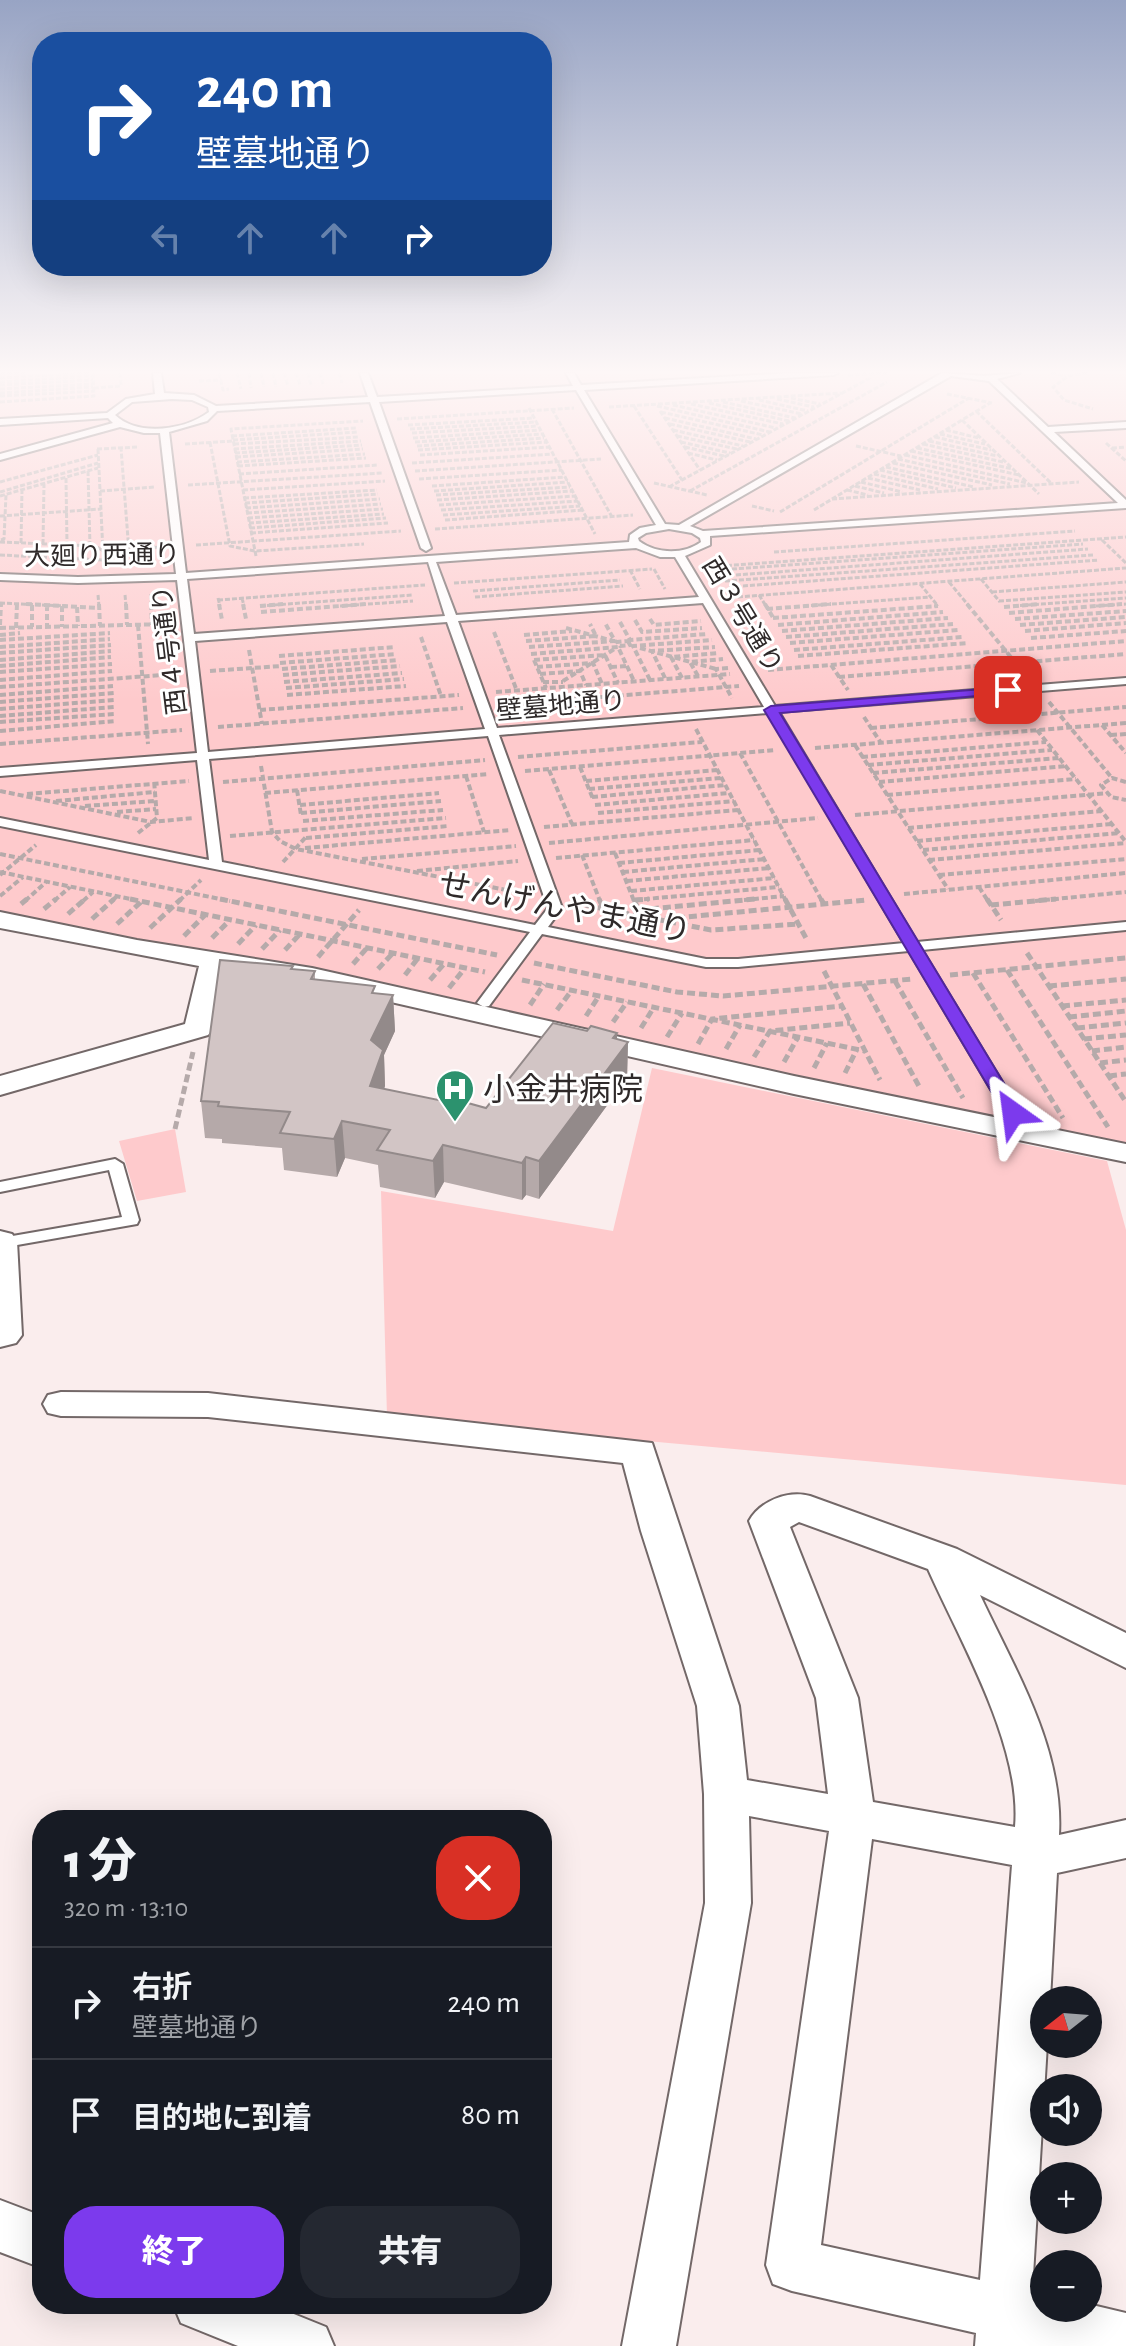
<!DOCTYPE html>
<html lang="ja">
<head>
<meta charset="utf-8">
<style>
  body { margin:0; font-family:"Alegreya Sans","Noto Sans JP",sans-serif; background:#242831; color:#f1f3f6; height:100vh; display:flex; flex-direction:column; font-size:30px; white-space:nowrap }
  * { box-sizing:border-box; margin:0 }
  p { font-size:26px; color:#9ea1a6 }
  .icon { flex:none; width:44px; height:44px; fill:none; stroke:currentColor; stroke-width:2; stroke-linecap:round; stroke-linejoin:round }
  .map { position:relative; flex:1; overflow:hidden }
  .side { position:absolute; left:32px; top:1810px; width:520px; height:504px; display:flex; flex-direction:column; background:#171b24; border-radius:32px; box-shadow:0 8px 32px #0002 }
  .side>* { flex:none }
  .banner { position:absolute; left:32px; top:32px; width:520px; height:244px; border-radius:32px; box-shadow:0 8px 32px #0002; background:#1a4fa0; color:#fff; overflow:hidden }
  .needle { width:52px; rotate:253deg }
  .tools { position:absolute; left:1030px; top:1986px; display:grid; gap:16px }
  .tools a { display:grid; place-items:center; width:72px; height:72px; border-radius:50%; background:#171b24; box-shadow:0 8px 32px #0002; font-size:40px }
  .pin { position:absolute; display:grid; place-items:center; width:68px; height:68px; color:#fff; margin:-34px; border-radius:16px; box-shadow:0 4px 12px #0006 }
  .me { position:absolute; width:88px; margin:-44px; rotate:329deg; stroke-linejoin:round; filter:drop-shadow(0 0 6px #0008) }
  .turn { display:flex; align-items:center; gap:28px; height:168px; padding:0 32px; font-size:36px }
  .turn .icon { width:104px; height:104px; stroke-width:2.5 }
  .turn b { display:block; font-size:56px; line-height:68px }
  .lanes { display:flex; align-items:center; height:76px; padding:0 32px; background:#0003; justify-content:center; gap:40px; direction:ltr }
  .lanes .off { opacity:.35 }
  .round { display:grid; place-items:center; flex:none; width:84px; height:84px; border-radius:32px; background:#242831 }
  .head { display:flex; align-items:center; justify-content:space-between; height:136px; padding:0 32px }
  h1 { font-size:48px; font-weight:800; line-height:60px }
  .cta { display:flex; gap:16px; margin-top:auto; padding:16px 32px }
  .cta a { flex:1; height:92px; border-radius:32px; background:#7c3aed; color:#fff; font-size:32px; font-weight:800; line-height:92px; text-align:center }
  .cta a+a { background:#242831; color:#f1f3f6 }
  ul { padding:0; list-style:none }
  li { display:flex; align-items:center; gap:24px; height:112px; padding:0 32px; border-top:2px solid #363941 }
  li div { flex:1 }
  li b { display:block; font-size:30px }
  li em { font-style:normal }
  .map>svg:first-child { display:block }
  .green { fill:#fecacc }
  .lines { fill:none; stroke-linecap:round; stroke-linejoin:round }
  .lane-casing { stroke:#736868; stroke-width:4 }
  .street-casing { stroke:#736868; stroke-width:4 }
  .path-far2 { stroke:#b5aaaa; stroke-width:3; stroke-dasharray:5 2; stroke-linecap:butt }
  .path-far1 { stroke:#b5aaaa; stroke-width:4; stroke-dasharray:6 3; stroke-linecap:butt }
  .path { stroke:#b5aaaa; stroke-width:5; stroke-dasharray:8 4; stroke-linecap:butt }
  .lane { fill:#fff; fill-rule:evenodd }
  .street { fill:#fff; fill-rule:evenodd }
  .wall { fill:#b5a9a9 }
  .shaded-wall { fill:#938a8a }
  .building { fill:#d2c5c5; stroke:#938a8a; stroke-width:2 }
  .route { fill:#7c3aed; stroke:#51269a; stroke-width:2 }
  .labels { text-anchor:middle; stroke-width:6; stroke-linejoin:round; paint-order:stroke }
  .far-street-label { font-size:26px; fill:#2f2a2a; stroke:#fff }
  .street-label { font-size:32px; fill:#2f2a2a; stroke:#fff }
  .poi-label { font-size:32px; fill:#2f2a2a; stroke:#fff; text-anchor:start }
</style>
</head>
<body>
<div class="map">
<svg width="1126" height="2346" viewBox="0 0 1126 2346">
  <rect width="100%" height="100%" fill="#faeded"/>
  <path class="green" d="M0,373h1126v772l-336,-69 -490,-109 -82,-15 -74,-8 -144,-30z
    M652,1068l455,93 19,69v255l-739,-68 -6,-226 232,40z
    M175,1129l11,63 -49,9 -18,-60z"/>
  <g class="lines">
    <g class="lane-casing">
      <path id="lane" d="M153,373h8l3,20 30,2 22,11 152,-9 -8,-24h8l9,24 196,-11 -7,-13h8l7,12 210,-12h47l-4,2 -250,15 81,134 14,1 263,-152 42,3 36,-3 -23,6 51,48 78,-5v6l-72,4 72,68v8l-416,28v9l-25,11 90,150 351,-28v6l-347,28 138,230 209,-20v8l-204,20 99,163 -3,3h-10l-3,-3 -96,-162 -171,16h-32l-164,-33 -53,72 -5,1 -7,-4 53,-71 -530,-106v-8l209,42 -12,-100 -197,16v-8l197,-15 -20,-173 -99,3 -78,-3v-6l78,3 98,-3 -16,-141h-16l-24,-6 -120,33v-6l113,-31 -5,-5 -108,7v-6l107,-6 19,-14 29,-5zM951,376l38,5 129,122 -415,28 -13,-5zM576,390l80,135 -16,3 -10,7 -1,7 -443,31 -17,-141 38,-11 10,-10 153,-9 51,146 5,3 5,-3 -52,-146zM172,399l20,1 16,7 1,5c-24,18 -71,25 -94,3l17,-13zM669,529l23,4 8,5 1,4c-18,13 -44,12 -62,-1l-1,-3 8,-5zM636,548l24,9h15l24,40 -243,18 -20,-53zM428,562l17,54 -251,18 -7,-55zM703,603l61,104 -267,21 -39,-107zM447,622l38,107 -277,23 -13,-111zM768,713l136,230 -166,16h-32l-158,-32 14,-19 -63,-173zM488,736l60,172 -13,17 -313,-63 -13,-103z
        M115,1159l8,5 16,56 -2,4 -137,24 1,-10 121,-21 -13,-47 -109,22v-10z"/>
    </g>
    <g class="street-casing">
      <path id="street" d="M0,912l137,28 175,28 482,108 332,68v18l-332,-68 -482,-110 -86,-13 -13,58 -5,6 -208,60v-19l185,-52 14,-58 -199,-38z
        M0,1231l12,3 5,7 5,94 -6,8 -16,4z
        M61,1392l147,1 444,50 87,263 8,74 81,14 -12,-96 -67,-177c11,-20 39,-31 61,-25l147,53 169,84v35l-146,-73c35,75 84,154 79,240l67,-15v38l-69,15 -7,127h-6v44h3l-15,248 12,3v13h44v-4l38,9v33h-151l1,-13 -184,-42 -19,-7 -7,-19 63,-434 -80,-15 2,87 -75,443h-54l83,-443 -1,-109 -7,-88 -56,-175 -18,-68 -415,-46 -147,-1 -13,-3 -5,-9 5,-9zM799,1522l129,47c33,74 94,177 87,258l-142,-25 -15,-104 -68,-171zM872,1839l140,26 -32,415 -159,-35z
        M0,2200l42,16v52l-42,-16z
        M173,2304h96l57,23 8,19h-96l-57,-23z"/>
    </g>
    <path class="path-far2" d="M120,373l1,13
      M219,373l4,17 6,-1
      M237,373l4,16
      M249,373l2,15
      M261,373l3,14
      M273,373l3,14
      M284,373l4,13
      M296,373l4,12
      M308,373l3,12
      M320,373l3,11
      M339,373l3,10
      M1051,373l15,3
      M1087,373l-19,3 -15,11 11,13 29,9
      M0,374l25,-1
      M848,375l39,-2
      M0,378l91,-5
      M199,381l22,-1
      M0,382l93,-6
      M0,385l93,-5
      M94,388l27,-2
      M0,389l93,-5
      M0,393l93,-6
      M947,394l45,9
      M0,396l94,-5
      M791,398l29,6
      M777,399l37,8
      M759,400l49,11
      M741,401l61,13
      M0,402l94,-6 -1,-23
      M723,402l72,16
      M709,403l80,18
      M691,404l92,20
      M673,405l103,23
      M634,406l48,74
      M657,406l113,26
      M609,407l233,-14
      M529,408l66,126
      M552,409l60,108
      M660,411l40,59
      M976,411l75,72
      M661,412l102,23
      M665,418l91,21
      M397,419l177,-11
      M962,420l77,74
      M670,424l80,18
      M408,425l126,-7
      M410,429l126,-7
      M673,430l70,16
      M946,430l33,8
      M412,433l126,-7
      M940,434l45,10
      M232,436l124,-8
      M677,436l60,13
      M935,437l56,13
      M413,438l127,-8
      M233,440l125,-8
      M929,441l68,15
      M210,442l20,104 25,5 109,-7
      M415,442l127,-8
      M681,442l49,11
      M1106,443l20,18
      M185,444l48,-3
      M234,444l125,-7
      M923,444l80,18
      M417,446l127,-8
      M856,446l45,10
      M685,447l39,9
      M917,448l96,21
      M1112,448l14,-1
      M97,449l42,-2
      M98,449l5,103
      M234,449l127,-8
      M418,450l129,-8
      M911,451l108,24
      M235,453l127,-8
      M688,453l29,7
      M420,455l129,-8
      M905,455l122,28
      M236,457l127,-8
      M898,459l112,25
      M237,462l128,-8
      M412,463l141,-9
      M893,463l99,22
      M238,466l128,-8
      M886,467l88,20
      M880,470l76,18
      M88,471l2,75
      M415,471l186,-12
      M239,474l139,-9
      M874,474l64,15
      M66,478l1,67
      M868,478l52,12
      M419,479l143,-9
      M0,482l98,-27
      M861,482l41,10
      M654,483l53,12
      M188,485l194,-12
      M432,486l133,-9
      M855,486l29,7
      M669,487l201,-109
      M243,490l142,-9
      M847,490l21,5
      M100,491l55,-4
      M434,491l134,-9
      M690,491l197,-109
      M0,492l98,-29
      M436,495l134,-8
      M0,496l98,-28
      M244,498l133,-8
      M832,499l247,-17
      M437,500l135,-9
      M245,503l133,-9
      M439,505l136,-9
      M752,506l22,5
      M246,508l134,-9
      M441,510l137,-9
      M814,510l176,-107
      M780,512l189,-114
      M247,513l134,-9
      M443,515l137,-9
      M0,516l101,-7
      M248,518l135,-9
      M445,520l138,-10
      M249,523l135,-9
      M250,528l136,-10
      M435,529l198,-14
      M251,533l137,-10
      M1,540l3,-1 2,-44
      M1102,540l24,23
      M0,542l96,4 7,5 58,-4
      M21,543l1,-53
      M43,544l1,-60
      M196,545l205,-14
      M774,552l301,-21
      M0,555l105,5 24,-8 -8,-104
      M256,556l-25,-127 132,-8
      M706,567l420,-30
      M654,569l11,20
      M630,570l10,19
      M718,570l365,-26
      M722,576l366,-27
      M981,579l19,23
      M725,581l368,-26
      M949,582l20,24
      M454,583l198,-14
      M920,584l18,22
      M729,587l370,-27
      M473,591l147,-11
      M992,592l134,-10
      M151,594v12
      M98,595l1,11
      M125,595l1,11
      M759,595l7,11
      M475,597l148,-11
      M218,598l2,8
      M242,598l2,8
      M724,598l402,-30
      M218,600l207,-15
      M999,601l127,-9
      M0,603l66,3
      M1,606v-3
      M260,606l152,-11
      M340,606l73,-5
      M804,606l127,-9
      M934,606h4
      M1013,606l113,-8
      M1096,606l30,-2"/>
    <path class="path-far1" d="M26,604l73,4
      M99,604l1,22
      M126,604l1,21
      M151,604l1,21
      M219,604l3,16
      M243,604l3,15
      M765,604l9,15
      M967,604l57,69
      M32,605v22
      M47,605v22
      M62,606v21
      M260,606l23,-2
      M77,607l1,19
      M1004,607l36,-3
      M767,609l64,-5
      M261,612l106,-8
      M1009,613l113,-9
      M773,618l165,-12
      M650,619l4,6 47,-4
      M1015,619l111,-8
      M635,620l7,12 60,-4
      M620,622l10,18 77,-6
      M0,625l1,-21
      M138,625l10,119
      M778,625l165,-13
      M1020,625l106,-8
      M0,628l170,-4
      M16,628l1,-24
      M566,628l51,14
      M782,631l166,-13
      M1025,631l101,-8
      M494,632l23,59
      M0,635l20,-2
      M524,635l48,-4
      M421,637l20,59
      M786,637l167,-13
      M1031,638l95,-7
      M0,640l110,-7
      M526,641l70,-5 -6,-12
      M628,641l2,4 -10,1 -3,-4z
      M790,643l168,-13
      M0,647l110,-8
      M529,647l86,-6 -10,-18
      M640,648l76,21
      M249,650l13,74
      M794,650l169,-13
      M0,653l111,-8
      M531,654l87,-7 16,34
      M279,656l116,-9
      M798,656l170,-13
      M0,660l111,-9
      M534,660l71,-5 13,28
      M534,660l12,28
      M280,663l116,-9
      M831,665l17,25
      M0,666l111,-9
      M537,667l56,-4 9,21
      M611,667l16,-1
      M728,668l-12,1 16,29
      M282,669l116,-9
      M768,670l358,-29
      M210,671l71,-5
      M0,672l112,-8
      M540,674l40,-3 6,14
      M283,675l117,-9
      M698,676l-8,-14 33,-3
      M839,677l287,-23
      M665,678l-13,-27 63,-4
      M682,678l-11,-21 48,-4
      M0,680l112,-9
      M650,680l-17,-34 79,-6
      M563,681l53,-33
      M284,682l118,-9
      M543,682h20
      M0,687l176,-13
      M286,688l118,-9
      M496,692l234,-18
      M0,695l113,-9
      M287,695l119,-9
      M0,702l114,-9
      M1049,702l63,76
      M501,705l238,-19
      M0,709l114,-9
      M260,710l199,-15
      M0,716l114,-9
      M864,717l17,26
      M0,722l115,-8
      M1102,725l24,28
      M218,727l245,-19
      M871,728l255,-21
      M696,729l90,172
      M1037,730l89,112
      M0,731l116,-10
      M1111,735l15,-1
      M0,744l182,-14
      M855,745l93,144
      M815,748l311,-25
      M740,753l82,148
      M518,757l184,-15
      M862,757l184,-15
      M868,765l184,-15
      M261,766l11,66 8,9 16,8 236,46
      M580,767l13,32
      M549,770l23,54
      M525,771l250,-21
      M873,773l186,-15
      M466,776l18,56
      M586,781l131,-11
      M223,782l262,-22
      M879,782l187,-16
      M1126,782l-14,-4 -11,7 10,12 15,3
      M589,789l132,-11
      M297,790l4,25
      M0,791l151,31 43,-4
      M265,793l223,-19
      M27,794l162,-13
      M887,795l189,-16
      M592,797l133,-12
      M56,801l99,-9
      M300,805l139,-12
      M595,805l134,-12
      M85,806l70,-5
      M117,812l39,-3
      M301,813l140,-12
      M598,813l136,-12
      M855,815l253,-22
      M303,821l140,-11
      M544,827l194,-17
      M908,828l193,-17
      M138,833l19,-15 -3,-38
      M230,836l216,-18
      M306,838l142,-12
      M917,841l195,-17
      M549,843l269,-25
      M305,848l205,-18
      M923,850l196,-17
      M615,853l19,48
      M0,854l230,47
      M582,855l18,46
      M556,858l198,-18
      M362,859l154,-13
      M929,860l197,-17
      M283,862l23,-25
      M619,863l141,-13
      M417,871l101,-10
      M0,872l140,29
      M623,872l142,-13
      M0,875l36,-30
      M939,875l187,-16
      M627,881l142,-13
      M979,887l9,14
      M631,891l144,-13
      M904,894l222,-21
      M0,896l23,-19
      M635,900l144,-13
      M25,901l21,-19
      M54,901l16,-14
      M83,901l10,-9
      M112,901l5,-5
      M179,901l22,-21
      M735,901l49,-5
      M858,901l8,-1
      M1035,901l91,-9"/>
    <path class="path" d="M130,899l355,73
      M220,899l277,56
      M599,899l4,9
      M634,899l5,13
      M785,899l22,41
      M821,899l3,5
      M987,899l14,21
      M635,900l14,-1
      M574,903l137,27 88,-6
      M21,904l6,-5
      M991,905l65,-6
      M44,909l12,-10
      M639,910l116,-11
      M68,914l17,-15
      M92,919l22,-20
      M665,919l201,-19
      M117,924l25,-23
      M150,928l31,-29
      M184,936l21,-21
      M212,938l18,-18
      M238,944l18,-19
      M262,949l18,-19
      M285,950l15,-16
      M1027,953l99,149
      M318,957l41,-47
      M534,963l143,29 46,4 189,-17
      M353,964l14,-16
      M378,969l15,-16
      M1007,970l101,157
      M824,971l56,109
      M973,973l90,145
      M405,975l13,-17
      M950,975l176,-17
      M430,980l14,-16
      M522,980l343,71
      M895,981l68,117
      M863,984l57,104
      M1049,986l77,-7
      M449,988l16,-20
      M530,1005l14,-21
      M1062,1006l64,-6
      M557,1010l15,-20
      M586,1016l13,-20
      M1069,1017l57,-6
      M613,1022l14,-20
      M641,1028l13,-21
      M1077,1028l49,-5
      M667,1037l15,-24
      M1084,1039l42,-4
      M698,1044l14,-25 130,-13
      M726,1049l14,-24
      M1092,1051l34,-4
      M754,1057l16,-26 80,-8
      M784,1062l14,-25
      M1100,1063l26,-3
      M814,1068l13,-25
      M845,1073l12,-24
      M1109,1076l17,-2
      M175,1129l18,-77"/>
    <use href="#lane" class="lane"/>
    <use href="#street" class="street"/>
  </g>
  <path class="wall" d="M293,966v4l22,1v8l60,14 18,2 2,36 -11,24 1,31 -1,3 59,12 43,7 101,-77 30,2v6l11,3 -1,36 -88,121 -13,-4 -4,5 -78,-18 -9,16 -55,-11 -2,-22 -33,-7 -8,19 -53,-7 -2,-22 -60,-5v-4l-17,-1 -4,-37z"/>
  <path class="shaded-wall" d="M393,995l2,36 -11,24 1,31 -13,37 -2,-37 1,-46z
    M617,1033v24l11,-15 -1,36 -88,121v-38l74,-123z
    M342,1121l3,37 -8,19 -3,-38z
    M443,1145l1,37 -9,16 -2,-37z
    M526,1157v38l-4,5v-37z"/>
  <path class="building" d="M220,960l73,6 -2,3 24,2 -4,8 64,7 -3,7 21,2 -22,45 12,10 -13,36 73,15 3,-4 40,11 67,-85 34,8 4,-5 26,7 -4,5 15,4 -89,119 -13,-4 -4,6 -79,-18 -10,16 -56,-11 13,-20 -48,-9 -8,18 -54,-6 10,-21 -72,-6 1,-4 -18,-1z"/>
  <linearGradient id="sky" x2="0" y2="1"><stop stop-color="#98a4c4"/><stop offset="0.53" stop-color="#fdf7f7"/><stop offset="1" stop-color="#fdf7f7" stop-opacity="0"/></linearGradient>
  <rect width="1126" height="701" fill="url(#sky)"/>
  <path class="route" d="M1008,687l6,3 -2,3 -232,20 242,400 -9,6 -9,-6 -240,-403 7,-4z"/>
  <defs>
    <g id="hospital-pin" transform="scale(2)"><path d="M0 17L-7.5 6A9.5 9.5 0 1 1 7.5 6Z" fill="#2c926e" stroke="#fff"/><path d="M-5-5h3v3.5h4V-5h3V5h-3V1.5h-4V5h-3Z" fill="#fff"/></g>
  </defs>
  <g fill-rule="evenodd">
    <use href="#hospital-pin" x="455" y="1089"/>
  </g>
  <g class="labels">
    <g class="far-street-label">
      <text transform="translate(102 555) rotate(-1)" y="9">大廻り西通り</text>
      <text transform="translate(743 615) rotate(59)" y="9">西３号通り</text>
      <text transform="translate(169 650) rotate(-97)" y="9">西４号通り</text>
      <text transform="translate(561 705) rotate(-5)" y="9">壁墓地通り</text>
    </g>
    <g class="street-label">
      <text transform="translate(565 907) rotate(11)" y="11">せんげんやま通り</text>
    </g>
    <g class="poi-label">
      <text x="483" y="1100">小金井病院</text>
    </g>
  </g>
</svg>
<div class="tools">
<a><svg class="needle" viewBox="-14 -14 28 28"><path d="M0-13l5 13h-10z" fill="#e53935"/><path d="M0 13l5-13h-10z" fill="#9ea1a6"/></svg></a>
<a><svg class="icon" aria-label="sound" viewBox="0 0 24 24"><path d="M4 9h4l5-4v14l-5-4H4zM17 9q2 3 0 6"/></svg></a>
<a>+</a>
<a>−</a>
</div>
<div class="pin" style="left:1008px;top:690px;background:#d93025"><svg class="icon" aria-label="arrive" viewBox="0 0 24 24"><path d="M6 21V4h12l-3 4 3 4H6"/></svg></div>
<svg class="me" style="left:1013px;top:1113px" viewBox="-20 -20 40 40"><path d="M0-17L14 15 0 8-14 15z" fill="#7c3aed" stroke="#fff" stroke-width="4"/></svg>
<div class="banner">
<div class="turn"><svg class="icon" aria-label="right" viewBox="0 0 24 24"><path d="M7 20v-9h11M14 6l5 5-5 5"/></svg><div><b>240 m</b>壁墓地通り</div></div>
<div class="lanes"><svg class="icon off" aria-label="left" viewBox="0 0 24 24"><path d="M17 20v-9H6M10 6l-5 5 5 5"/></svg><svg class="icon off" aria-label="ahead" viewBox="0 0 24 24"><path d="M12 20V5M6 11l6-6 6 6"/></svg><svg class="icon off" aria-label="ahead" viewBox="0 0 24 24"><path d="M12 20V5M6 11l6-6 6 6"/></svg><svg class="icon" aria-label="right" viewBox="0 0 24 24"><path d="M7 20v-9h11M14 6l5 5-5 5"/></svg></div>
</div>
<section class="side">
<div class="head"><div><h1>1 分</h1><p>320 m · 13:10</p></div><a class="round" style="background:#d93025;color:#fff"><svg class="icon" aria-label="close" viewBox="0 0 24 24"><path d="M6 6l12 12M18 6L6 18"/></svg></a></div>
<ul>
<li><svg class="icon" aria-label="right" viewBox="0 0 24 24"><path d="M7 20v-9h11M14 6l5 5-5 5"/></svg><div><b>右折</b><p>壁墓地通り</p></div><em>240 m</em></li>
<li><svg class="icon" aria-label="arrive" viewBox="0 0 24 24"><path d="M6 21V4h12l-3 4 3 4H6"/></svg><div><b>目的地に到着</b></div><em>80 m</em></li>
</ul>
<div class="cta"><a>終了</a><a>共有</a></div>
</section>
</div>
</body>
</html>
